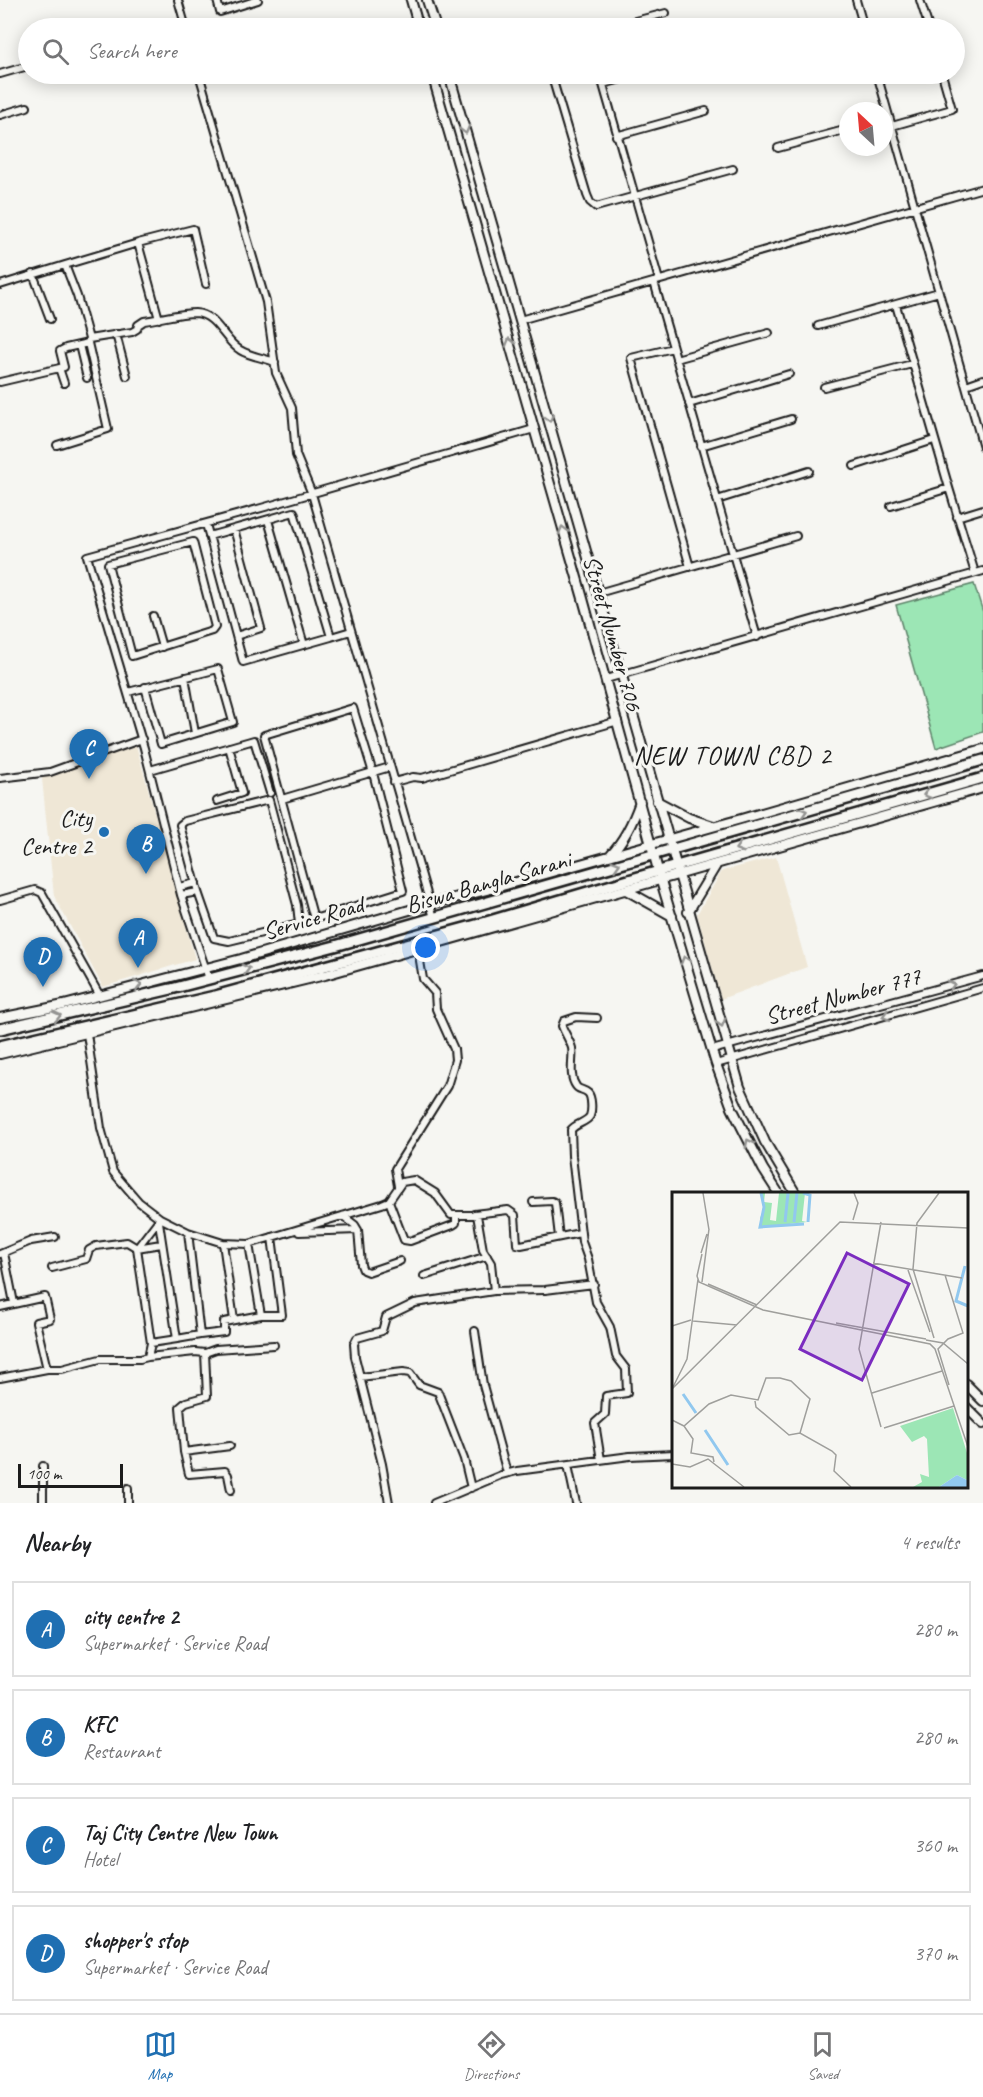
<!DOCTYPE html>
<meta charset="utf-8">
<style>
:root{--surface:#fff;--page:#f6f6f6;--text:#202124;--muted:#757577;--line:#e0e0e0;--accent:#1f6fb2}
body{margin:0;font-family:Caveat,sans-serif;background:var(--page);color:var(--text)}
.compass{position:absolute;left:839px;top:102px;width:54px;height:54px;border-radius:50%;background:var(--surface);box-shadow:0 3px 15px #0003;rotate:334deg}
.scale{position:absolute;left:18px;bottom:15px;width:105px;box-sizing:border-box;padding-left:6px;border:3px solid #1c1c1c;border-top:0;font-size:16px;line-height:21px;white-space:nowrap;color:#1c1c1c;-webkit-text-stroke:4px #f6f6f2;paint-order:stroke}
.you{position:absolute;left:426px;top:948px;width:21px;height:21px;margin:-15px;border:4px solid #fff;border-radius:50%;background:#1a73e8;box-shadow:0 0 0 9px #1a73e833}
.badge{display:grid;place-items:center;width:39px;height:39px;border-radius:50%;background:var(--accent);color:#fff;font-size:20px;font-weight:700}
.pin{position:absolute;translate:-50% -50px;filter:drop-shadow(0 2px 3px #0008)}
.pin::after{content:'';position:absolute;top:32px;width:21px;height:18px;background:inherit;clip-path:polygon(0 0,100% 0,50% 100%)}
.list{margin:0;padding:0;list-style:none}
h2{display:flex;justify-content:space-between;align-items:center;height:78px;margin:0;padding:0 24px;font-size:26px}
h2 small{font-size:20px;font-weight:400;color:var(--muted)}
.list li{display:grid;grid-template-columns:39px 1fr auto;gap:18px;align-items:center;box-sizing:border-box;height:96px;margin:0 12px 12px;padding:0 12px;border:2px solid var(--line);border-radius:0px}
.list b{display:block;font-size:22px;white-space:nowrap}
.list p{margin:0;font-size:20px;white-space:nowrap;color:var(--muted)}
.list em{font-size:20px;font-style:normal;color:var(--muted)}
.icon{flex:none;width:33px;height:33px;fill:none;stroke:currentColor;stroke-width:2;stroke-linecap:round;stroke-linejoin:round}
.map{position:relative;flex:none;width:983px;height:1503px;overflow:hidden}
.search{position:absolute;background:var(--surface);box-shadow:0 3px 15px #0003;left:18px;right:18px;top:18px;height:66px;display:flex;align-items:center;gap:15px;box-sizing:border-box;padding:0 21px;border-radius:33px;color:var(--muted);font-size:22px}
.sheet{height:510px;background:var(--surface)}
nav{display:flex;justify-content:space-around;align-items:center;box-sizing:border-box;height:84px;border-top:2px solid var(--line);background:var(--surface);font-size:16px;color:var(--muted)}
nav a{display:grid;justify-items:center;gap:3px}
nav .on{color:var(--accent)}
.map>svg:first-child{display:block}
.built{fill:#efe7d6}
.green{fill:#9ce6b5;stroke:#5c8168;stroke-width:1.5}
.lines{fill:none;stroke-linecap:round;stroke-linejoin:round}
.minor-casing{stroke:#1c1c1c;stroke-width:10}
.tertiary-casing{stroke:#1c1c1c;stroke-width:12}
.primary-casing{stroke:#1c1c1c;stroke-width:14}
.minor{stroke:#f6f6f2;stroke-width:6}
.tertiary{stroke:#f6f6f2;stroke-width:8}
.primary{stroke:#f6f6f2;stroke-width:9}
.oneway{stroke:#949492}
.poi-dot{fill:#1f6fb2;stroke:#f6f6f2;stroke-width:2}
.labels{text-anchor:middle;stroke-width:6;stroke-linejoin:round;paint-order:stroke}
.street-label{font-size:24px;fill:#1c1c1c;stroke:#f6f6f2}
.poi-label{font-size:24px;fill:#1c1c1c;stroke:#f6f6f2;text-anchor:end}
.neighbourhood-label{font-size:26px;letter-spacing:1.5px;fill:#1c1c1c;stroke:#f6f6f2}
.inset-river{fill:none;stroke:#91c8ef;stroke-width:3}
.inset-road{fill:none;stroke:#9f9f9c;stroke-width:1.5}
.view{fill:#7b2cbf;fill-opacity:0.15;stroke:#7b2cbf;stroke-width:3}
.inset-edge{fill:none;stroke:#1c1c1c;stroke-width:3}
</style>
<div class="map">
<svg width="983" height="1503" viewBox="0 0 983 1503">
<rect width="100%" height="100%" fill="#f6f6f2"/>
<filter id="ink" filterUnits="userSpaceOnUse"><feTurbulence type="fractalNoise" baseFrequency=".0167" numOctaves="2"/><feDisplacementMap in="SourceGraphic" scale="12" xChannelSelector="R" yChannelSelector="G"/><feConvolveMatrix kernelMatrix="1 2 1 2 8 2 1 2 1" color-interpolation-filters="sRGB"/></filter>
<g filter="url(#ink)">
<!-- built -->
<path class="built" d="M 136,745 L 195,959 L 103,987 L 54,896 L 41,769 Z
M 776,857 L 807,967 L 721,999 L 697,914 L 722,871 Z"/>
<!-- green -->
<path class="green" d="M 974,584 L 983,612 L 983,732 L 936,748 L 896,605 Z"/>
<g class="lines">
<defs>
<path id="minor" d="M 178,0 L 186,28
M 217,0 L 220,12 L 258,0
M 856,0 L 864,28
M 920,0 L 929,28
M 608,28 L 666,13
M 0,74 L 28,66
M 199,74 L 266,302 L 276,373 L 292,408 L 296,455 L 312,494 L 434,918
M 551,74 L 587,195 L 590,202 L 596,207 L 733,169
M 600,74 L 659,280
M 877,74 L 983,447
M 603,84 L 640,74
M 0,115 L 27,107
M 892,126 L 952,109 L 942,74
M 616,136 L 706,111
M 778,148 L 848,129
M 138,243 L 159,319
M 33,274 L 50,319
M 654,282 L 757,637
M 0,285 L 65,265
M 896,305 L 949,488 L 975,573
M 520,320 L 983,188
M 818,326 L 939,292
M 116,334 L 127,376
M 89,339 L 77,296 L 65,265 L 138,243 L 193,229 L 206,284
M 79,345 L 87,378
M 673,348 L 631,358 L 690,567
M 676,359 L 769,333
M 59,368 L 64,383
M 0,382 L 64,367 L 60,351 L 66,348 L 88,343 L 89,339 L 132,332 L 137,329 L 138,325 L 144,321 C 160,319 179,313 195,313 C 217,314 223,340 240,350 C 249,356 264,358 275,362
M 966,385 L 983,379
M 824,387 L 912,364
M 689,404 L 789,374
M 57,445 L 108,429 L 88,343
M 701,446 L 791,419
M 854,466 L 934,440
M 717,500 L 809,471
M 891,506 L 949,488
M 957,517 L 983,509
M 268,520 L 304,645
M 206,524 L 243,662 L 331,637 L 294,512 L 209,536
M 234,529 L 261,628 L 236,636
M 193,542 L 215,627 L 212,631 L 132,656 L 108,564 Z
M 598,593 L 796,536
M 153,616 L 162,647
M 331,637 L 351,631
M 185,677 L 195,733
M 606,679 L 983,571
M 128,692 L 218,669 L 233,722 L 161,744 L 145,687
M 353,708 L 373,773 L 403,891 L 314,919 L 264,735 Z
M 150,770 L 254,740 L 270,793
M 0,778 L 50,772 L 142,739
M 394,782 L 413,777 L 422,778 L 618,721
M 282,799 L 390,767
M 269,800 L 297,905 L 299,924 L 229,941 L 214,938 L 198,892 L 180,825 L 185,821 Z
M 217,801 L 242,793 L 229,747
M 179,887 L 196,883
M 181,895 L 198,892
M 0,900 L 35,890 L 42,893 L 100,996
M 209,979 L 181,895 L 144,748 L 87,556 L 265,507 L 534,429
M 597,1018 L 576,1017 L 564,1021 L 562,1026 C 565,1034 570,1041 572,1048 C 574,1058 568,1075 576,1086 C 578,1090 584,1089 588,1093 C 592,1097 592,1111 590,1116 C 586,1123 576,1123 571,1130 L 572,1156 L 582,1242 L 588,1259 L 596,1302 L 610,1327 L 616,1356 L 626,1369 L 627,1393 L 606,1396 L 605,1414 L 595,1423 L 601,1460
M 87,1034 L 101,1128 L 113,1172 L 139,1202 L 160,1218 L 188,1232 L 223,1243 L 249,1244 L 382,1204 L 389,1201 L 402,1182 L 414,1180 L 435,1193 L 451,1215 L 477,1215 L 483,1250 L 491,1263 L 494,1291
M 712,1050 L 983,976
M 716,1064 L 983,988
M 398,1186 L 395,1169 L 447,1086 L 455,1060 L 454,1049 L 436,1009 L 435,993 L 423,979 L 418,949
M 389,1201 L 404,1240 L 410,1241 L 453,1225 L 456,1223 L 456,1216
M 533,1202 L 552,1201 L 555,1203 L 559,1237
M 474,1214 L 508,1210 L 515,1215 L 517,1244 L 521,1245 L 580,1233
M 343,1216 L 355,1225 L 358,1230 L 361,1265 L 363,1270 L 368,1272 L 400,1261
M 159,1222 L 177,1339 L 151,1343 L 137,1248 L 160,1218
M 299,1232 L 358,1230
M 223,1243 L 234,1320
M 4,1253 L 14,1303
M 0,1254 L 31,1241 L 55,1237
M 52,1268 L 86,1259 L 89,1250 L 96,1246 L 127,1242 L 137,1248 L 161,1244
M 424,1276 L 487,1256
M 0,1307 L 45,1297 L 50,1319 L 36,1322 L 47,1369
M 261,1315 L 282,1315 L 272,1237
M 475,1331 L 483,1385 L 507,1473
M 200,1335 L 224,1332 L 224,1322 L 261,1315 L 249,1244
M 177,1339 L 200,1335 L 188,1232
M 205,1353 L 216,1349 L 274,1345
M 148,1357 L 195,1352 L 205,1353 L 207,1396 L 186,1402 L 180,1407 L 184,1452 L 189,1474 L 225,1471 L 228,1475 L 231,1490
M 360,1377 L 403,1372 L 410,1373 L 419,1385 L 438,1392 L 464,1459 L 471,1488
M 0,1378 L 47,1369 L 62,1369 L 100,1359 L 140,1359 L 148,1357 L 151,1343
M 184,1452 L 230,1446
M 568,1465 L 576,1503
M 43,1503 L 43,1466
M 128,1503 L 128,1488
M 389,1503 L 382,1464 L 355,1357 L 354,1344 L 357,1338 L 382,1331 L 386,1317 L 415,1303 L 494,1291 L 545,1290 L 594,1284
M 434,1503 L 501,1475 L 517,1471 L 630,1456 L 674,1454"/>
<path id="tertiary" d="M 411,0 L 419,28
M 427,0 L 436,28
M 432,74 L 582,595 L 661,881 L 716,1064 L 732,1108 L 763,1169 L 779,1194
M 449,74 L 740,1087 L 765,1142 L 796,1194
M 657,801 L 689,818 L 713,826
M 611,854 C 625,839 633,822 640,802
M 626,890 L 672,916
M 688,912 L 717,864
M 0,1018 L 64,1005 L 241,959 L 430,904 L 502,886 L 741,819 L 983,749
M 0,1054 L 325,975 L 983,788
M 966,1384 L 983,1401
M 966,1407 L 983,1424"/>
<path id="primary" d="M 0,1029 L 171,989 L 335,946 L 983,760
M 0,1046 L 215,996 L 476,925 L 659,871 L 983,778"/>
</defs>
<!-- minor casing -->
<use href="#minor" class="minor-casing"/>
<!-- tertiary casing -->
<use href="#tertiary" class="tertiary-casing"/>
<!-- primary casing -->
<use href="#primary" class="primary-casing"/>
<!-- minor -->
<use href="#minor" class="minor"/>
<!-- tertiary -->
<use href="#tertiary" class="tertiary"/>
<!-- primary -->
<use href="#primary" class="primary"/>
</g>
<!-- one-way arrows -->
<defs><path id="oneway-chevron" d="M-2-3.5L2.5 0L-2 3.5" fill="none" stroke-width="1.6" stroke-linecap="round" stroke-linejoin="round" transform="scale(1.5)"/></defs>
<g class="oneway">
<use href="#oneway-chevron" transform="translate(465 130) rotate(74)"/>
<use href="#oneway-chevron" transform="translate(510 342) rotate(-106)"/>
<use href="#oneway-chevron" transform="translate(549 418) rotate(74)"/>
<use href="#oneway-chevron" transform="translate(563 530) rotate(-106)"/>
<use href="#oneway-chevron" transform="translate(927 794) rotate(164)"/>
<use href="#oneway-chevron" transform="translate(803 812) rotate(-16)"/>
<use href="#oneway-chevron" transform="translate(739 848) rotate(164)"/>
<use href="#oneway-chevron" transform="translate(616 865) rotate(-16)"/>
<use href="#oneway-chevron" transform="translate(685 960) rotate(-107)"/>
<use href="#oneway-chevron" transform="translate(246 969) rotate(-15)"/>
<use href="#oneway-chevron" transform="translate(138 985) rotate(-14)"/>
<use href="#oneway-chevron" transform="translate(951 985) rotate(-15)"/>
<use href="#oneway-chevron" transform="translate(57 1016) rotate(-13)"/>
<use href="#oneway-chevron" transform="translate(886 1016) rotate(164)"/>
<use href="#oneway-chevron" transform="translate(721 1023) rotate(74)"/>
<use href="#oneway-chevron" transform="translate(749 1143) rotate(-117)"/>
</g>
</g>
<!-- markers -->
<circle class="poi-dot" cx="104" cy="832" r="6"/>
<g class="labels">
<!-- street labels -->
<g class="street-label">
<text transform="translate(613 633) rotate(74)" y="8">Street Number 706</text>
<text transform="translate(488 882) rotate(-16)" y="8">Biswa Bangla Sarani</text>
<text transform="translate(313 918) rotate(-16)" y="8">Service Road</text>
<text transform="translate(843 996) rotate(-15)" y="8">Street Number 777</text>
</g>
<!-- poi labels -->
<g class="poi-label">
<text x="92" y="826">City<tspan x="92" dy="28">Centre 2</tspan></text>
</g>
<!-- neighbourhood labels -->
<g class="neighbourhood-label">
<text x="733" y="764">NEW TOWN CBD 2</text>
</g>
</g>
<!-- overview -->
<g transform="translate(672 1192)">
<rect width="296" height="296" fill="#f6f6f2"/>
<path d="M 89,1 L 93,1 L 92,10 L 100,11 L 98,28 L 104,29 L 107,1 L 133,1 L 130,29 L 135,30 L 89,35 L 88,26 L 93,14 ZM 281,216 L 295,261 L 295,288 L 285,283 L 267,295 L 241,295 L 250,290 L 248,282 L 257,285 L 255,247 L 252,244 L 240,250 L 228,234 Z" fill="#9ce6b5"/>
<path d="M 285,283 L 295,288 L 295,295 L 267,295 Z" fill="#91c8ef"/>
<path class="inset-river" d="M 89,1 L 92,15 L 88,35 L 132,32M 131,1 L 138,3 L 136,30M 113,30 L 116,1M 122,30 L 125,1M 293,74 L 284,109 L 296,114M 11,202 L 24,221M 33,238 L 56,273"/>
<path class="inset-road" d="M 31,1 L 37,38M 181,28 L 186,11 L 182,1M 209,30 L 187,157 L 209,235M 29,61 L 35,42M 30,62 L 25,84 L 27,90 L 91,118 L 258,152 L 263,157 L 296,255M 201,71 L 290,86M 236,78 L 258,140M 273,83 L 291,141 L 276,147 L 266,157 L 277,193M 30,90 L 37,37M 36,92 L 85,113M 21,129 L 65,133M 164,131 L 254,147M 0,134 L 19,128M 262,146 L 241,77 L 245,31 L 267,1M 254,148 L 271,151 L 296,172M 1,195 L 15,167 L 26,87M 0,197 L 168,30 L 296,36M 200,201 L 270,179M 83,209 L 84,215 L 117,243 L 128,241 L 160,259 L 164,263 L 162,279 L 179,295M 0,228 L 12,234 L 37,212 L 59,203 L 86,208 L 94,186 L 108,186 L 119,189 L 138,207 L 128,241M 12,234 L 21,247 L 19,261 L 41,265 L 42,270M 212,236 L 282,214M 0,272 L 18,275 L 36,267 L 72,295"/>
<path class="view" d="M 175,61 L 237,92 L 190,188 L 128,157 Z"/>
<rect width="296" height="296" class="inset-edge"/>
</g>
</svg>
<svg class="compass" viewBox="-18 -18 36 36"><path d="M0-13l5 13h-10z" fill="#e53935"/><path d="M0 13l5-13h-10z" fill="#757577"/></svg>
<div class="scale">100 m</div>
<div class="you"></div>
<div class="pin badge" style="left:138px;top:968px">A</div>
<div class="pin badge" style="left:146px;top:874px">B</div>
<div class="pin badge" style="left:89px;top:779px">C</div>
<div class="pin badge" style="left:43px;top:987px">D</div>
<div class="search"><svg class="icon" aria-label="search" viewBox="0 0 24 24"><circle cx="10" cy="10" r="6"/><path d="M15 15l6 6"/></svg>Search here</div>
</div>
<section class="sheet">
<h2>Nearby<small>4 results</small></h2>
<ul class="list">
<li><span class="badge">A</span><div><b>city centre 2</b><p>Supermarket · Service Road</p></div><em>280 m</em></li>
<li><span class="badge">B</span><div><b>KFC</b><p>Restaurant</p></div><em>280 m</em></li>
<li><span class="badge">C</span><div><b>Taj City Centre New Town</b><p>Hotel</p></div><em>360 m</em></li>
<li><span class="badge">D</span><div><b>shopper's stop</b><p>Supermarket · Service Road</p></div><em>370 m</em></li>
</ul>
</section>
<nav>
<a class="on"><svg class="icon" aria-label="map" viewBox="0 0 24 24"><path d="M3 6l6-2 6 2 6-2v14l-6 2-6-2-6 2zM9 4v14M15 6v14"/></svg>Map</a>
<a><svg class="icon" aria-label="directions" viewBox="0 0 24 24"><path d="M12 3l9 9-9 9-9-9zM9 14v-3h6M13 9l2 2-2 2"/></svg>Directions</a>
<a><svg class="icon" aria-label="saved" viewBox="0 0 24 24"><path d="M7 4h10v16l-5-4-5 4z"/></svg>Saved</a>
</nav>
